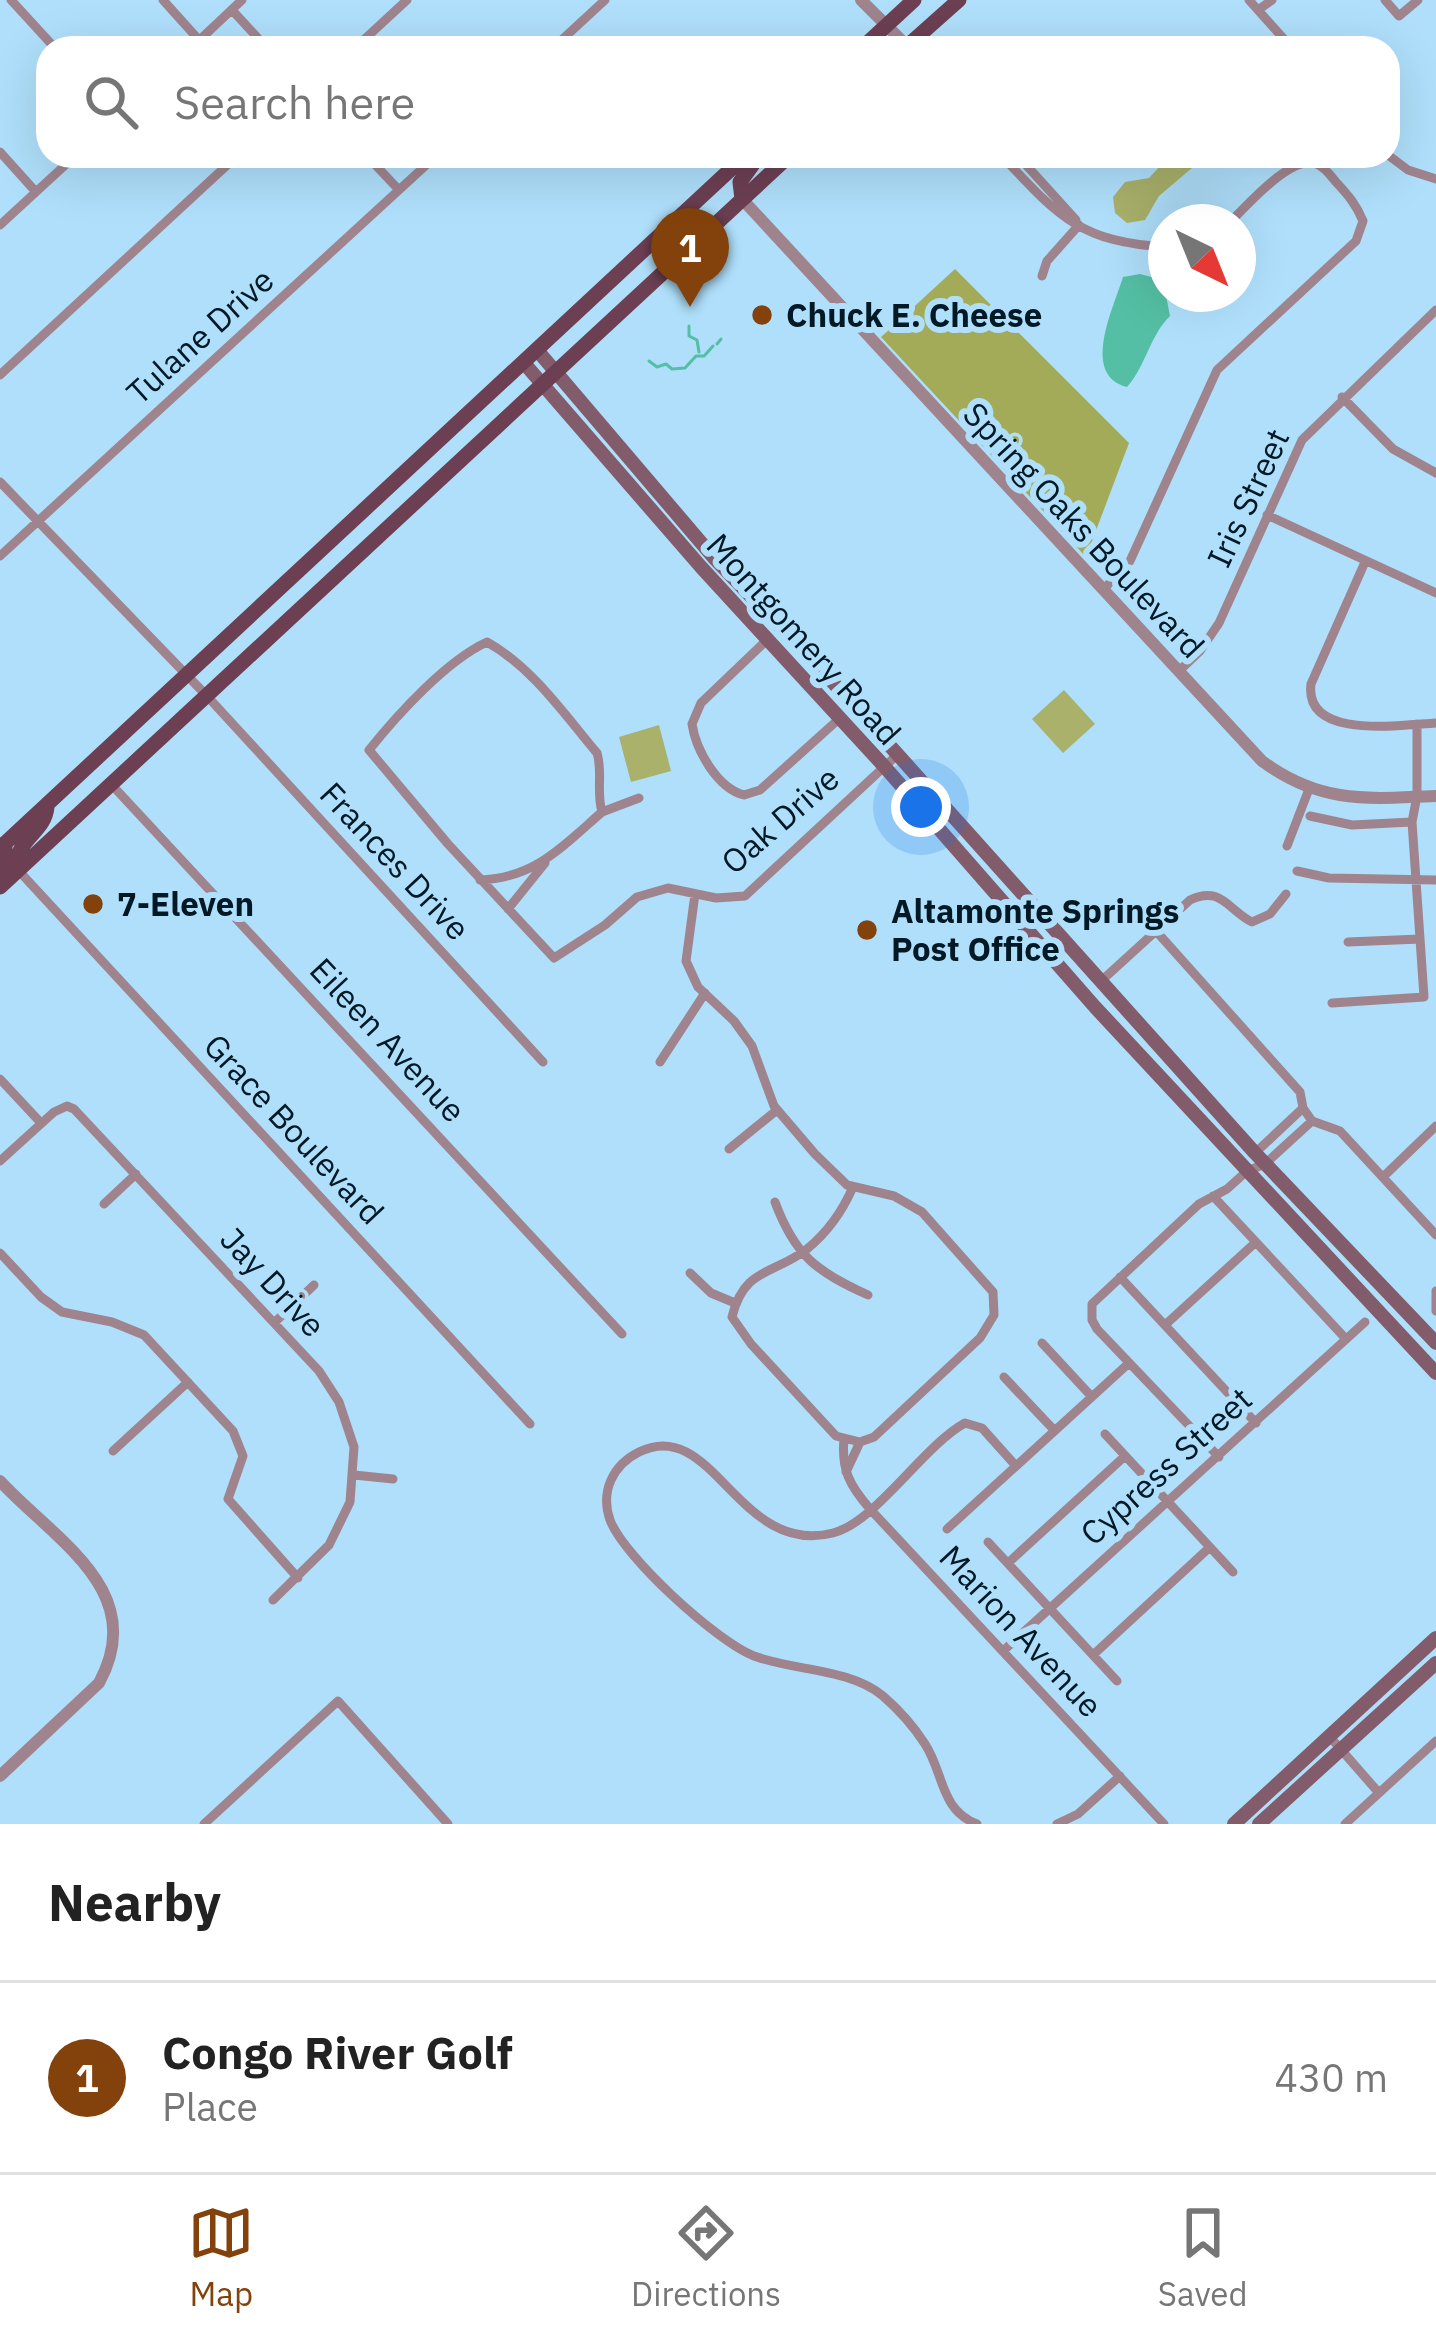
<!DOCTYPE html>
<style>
:root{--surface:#fff;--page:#f6f6f6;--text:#222;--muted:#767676;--line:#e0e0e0;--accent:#83420b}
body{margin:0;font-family:"IBM Plex Sans",sans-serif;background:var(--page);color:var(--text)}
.compass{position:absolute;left:1148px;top:204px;width:108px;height:108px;border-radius:50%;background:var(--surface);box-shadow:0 12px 48px #0002;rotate:137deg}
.you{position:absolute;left:921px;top:807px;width:42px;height:42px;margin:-30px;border:9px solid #fff;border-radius:50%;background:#1a73e8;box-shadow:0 0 0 18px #1a73e833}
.badge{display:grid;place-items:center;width:78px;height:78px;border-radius:50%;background:var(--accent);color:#fff;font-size:39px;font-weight:700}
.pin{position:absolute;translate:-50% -99px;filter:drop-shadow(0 3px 6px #0008)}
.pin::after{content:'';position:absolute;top:63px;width:42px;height:36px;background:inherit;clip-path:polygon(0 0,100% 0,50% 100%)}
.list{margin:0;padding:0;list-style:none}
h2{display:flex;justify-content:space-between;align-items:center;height:156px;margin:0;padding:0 48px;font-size:51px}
h2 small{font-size:39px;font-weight:400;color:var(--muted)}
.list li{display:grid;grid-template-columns:78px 1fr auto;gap:36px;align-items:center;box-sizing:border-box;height:192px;padding:0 48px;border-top:3px solid var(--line)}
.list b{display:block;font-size:45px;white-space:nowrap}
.list p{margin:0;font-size:39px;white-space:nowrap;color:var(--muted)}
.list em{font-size:39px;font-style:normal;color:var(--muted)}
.icon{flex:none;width:66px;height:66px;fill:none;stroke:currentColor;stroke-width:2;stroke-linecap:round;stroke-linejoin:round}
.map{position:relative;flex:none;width:1436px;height:1824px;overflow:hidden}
.search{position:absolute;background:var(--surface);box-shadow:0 12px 48px #0002;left:36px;right:36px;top:36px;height:132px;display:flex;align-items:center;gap:30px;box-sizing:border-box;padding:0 42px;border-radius:36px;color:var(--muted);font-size:45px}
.sheet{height:348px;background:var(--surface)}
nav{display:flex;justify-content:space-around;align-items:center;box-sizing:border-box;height:168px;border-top:3px solid var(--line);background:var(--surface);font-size:33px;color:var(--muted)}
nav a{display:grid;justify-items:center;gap:6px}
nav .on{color:var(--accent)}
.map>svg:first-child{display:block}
.green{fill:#a9b16b}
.forest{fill:#a3ab59}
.water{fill:#54bfa4}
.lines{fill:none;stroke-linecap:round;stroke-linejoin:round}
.stream{stroke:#54bfa4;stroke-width:3}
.minor{stroke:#9f848e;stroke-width:9}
.tertiary{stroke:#9f848e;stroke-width:12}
.secondary{stroke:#825c6a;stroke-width:14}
.primary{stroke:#6c3f52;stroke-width:15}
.poi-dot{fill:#83420b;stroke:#afdffb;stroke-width:4.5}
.labels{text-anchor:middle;stroke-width:12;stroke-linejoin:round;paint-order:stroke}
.poi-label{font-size:33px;font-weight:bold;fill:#011825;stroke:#afdffb;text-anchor:start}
.street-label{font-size:33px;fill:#011825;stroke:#afdffb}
</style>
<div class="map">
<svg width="1436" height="1824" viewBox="0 0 1436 1824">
<rect width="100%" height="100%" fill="#afdffb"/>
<!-- green -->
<path class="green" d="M 1161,156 L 1206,156 L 1159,196 L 1145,220 L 1127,223 L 1115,213 L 1113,197 L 1125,182 L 1149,178 L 1162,164 Z
M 1064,690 L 1095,724 L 1063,753 L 1032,719 Z
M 659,725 L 671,771 L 631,782 L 619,737 Z"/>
<!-- forest -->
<path class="forest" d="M 955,269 L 1129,443 L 1086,557 L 881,337 Z"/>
<!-- water -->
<path class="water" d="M 1140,274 L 1163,280 L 1170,316 C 1150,335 1146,366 1127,387 C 1080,375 1114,307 1123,277 Z"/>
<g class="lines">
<!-- stream -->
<path class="stream" d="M 689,326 L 689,336 L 697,340 L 699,352
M 717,344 L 721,339
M 705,355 L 713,346
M 649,361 L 657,367 L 666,364 L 672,369 L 685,368 L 696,356 L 704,356"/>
<!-- minor -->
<path class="minor" d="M 11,0 L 55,48
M 163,0 L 199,40
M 1249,0 L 1292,48
M 1385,0 L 1399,16 L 1418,0
M 232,10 L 267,48
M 1258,10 L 1272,0
M 191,48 L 242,0
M 355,48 L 407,0
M 553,48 L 605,0
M 0,152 L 36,192
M 1388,155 L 1408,170 L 1436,179
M 367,156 L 399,190
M 1002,156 C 1058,216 1080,242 1166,247
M 1018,156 L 1076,220
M 0,225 L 75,156
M 1042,276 L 1047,261 L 1079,225
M 0,375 L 237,156
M 1342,397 L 1393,449 L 1436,473
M 0,482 L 207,696 L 543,1062
M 1267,515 L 1436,593
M 0,556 L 436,156
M 1365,562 L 1311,684 C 1304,740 1400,725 1436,723
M 1103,590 L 1130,561 L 1217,370 L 1356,241 L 1363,221 C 1356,204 1348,195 1336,182 C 1330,175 1324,166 1314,163 C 1289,157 1248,205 1230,222
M 769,638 L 701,703 L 692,724 C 696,750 717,788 744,795 L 760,790 L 840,718
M 1178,672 L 1200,651 L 1219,623 L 1302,440 L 1436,310
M 111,784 L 622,1334
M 602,812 L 639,798
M 1310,816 L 1352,825 L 1412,822
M 1287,846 L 1309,789
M 18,870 L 530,1424
M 1297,871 L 1329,878 L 1436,880
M 480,880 C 535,878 563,846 602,812 C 596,792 603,772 597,753 C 564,714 532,667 487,642 C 446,661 398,714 369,750 L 448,844 L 554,958 L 605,925 L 637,897 L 668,888 L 716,898 L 745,896 L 897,755
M 695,894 L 686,961 L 698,987 L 734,1021 L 752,1046 L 774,1106 L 815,1154 L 847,1185 L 894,1196 L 922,1212 L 993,1292 L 994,1315 L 980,1338 L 874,1437 L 860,1442 L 836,1436 L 751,1344 L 732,1317 C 744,1267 774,1275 807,1249 C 828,1232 842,1212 853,1187
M 508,909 L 545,863
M 1156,931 L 1300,1092 L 1303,1108 L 1312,1121 L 1340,1131 L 1436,1235
M 1348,942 L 1420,939
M 1100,982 L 1190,900 C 1221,885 1228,910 1252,922 L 1270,914 L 1286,894
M 1332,1003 L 1424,997 L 1412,822 L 1417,796 L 1417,724
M 660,1062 L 705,993
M 0,1079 L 41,1123
M 729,1149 L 777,1110
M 1254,1154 L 1303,1108
M 0,1161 L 54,1112 L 67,1106 L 74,1109 L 319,1371 L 339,1402 L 354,1447 L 350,1502 L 329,1545 L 273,1600
M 1383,1177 L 1436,1126
M 1213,1196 L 1346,1339
M 775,1202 C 795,1256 817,1272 868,1295
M 104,1204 L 136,1174
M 0,1253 L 41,1297 L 62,1312 L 112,1322 L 144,1335 L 233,1431 L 243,1456 L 228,1499 L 298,1578
M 690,1273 L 711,1293 L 735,1303
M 1120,1277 L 1256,1423
M 1436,1291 L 1436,1311
M 274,1323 L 314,1285
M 1165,1325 L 1256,1242
M 1042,1343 L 1092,1397
M 1004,1377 L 1054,1430
M 1105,1434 L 1233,1572
M 844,1439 C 841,1470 850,1486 870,1509 L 1164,1824
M 113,1451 L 188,1382
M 1219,1457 L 1097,1329 L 1092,1320 L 1092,1304 L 1199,1204 L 1227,1189 L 1247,1171 L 1265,1164 L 1312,1121
M 846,1472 L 860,1442
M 354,1475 L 393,1479
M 947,1529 L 1129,1363
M 988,1542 L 1117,1681
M 1008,1563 L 1125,1456
M 1003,1651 L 1365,1322
M 1093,1655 L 1210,1547
M 1330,1737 L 1379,1793
M 204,1824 L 338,1701 L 448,1824
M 977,1824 C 940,1810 944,1773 925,1744 C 914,1727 898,1709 883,1696 C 849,1668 794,1671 754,1656 C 716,1641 624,1557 610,1520 C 600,1491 613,1465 639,1452 C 713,1415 738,1557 833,1533 C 876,1522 923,1446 965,1423 L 982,1428 L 1016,1466
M 1057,1824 L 1078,1814 L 1120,1776
M 1345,1824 L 1436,1741"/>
<!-- tertiary -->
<path class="tertiary" d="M 861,0 L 907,46
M 742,199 L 1262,761 C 1320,804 1367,799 1436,796
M 0,1481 C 56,1541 149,1591 99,1683 L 0,1776"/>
<!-- secondary -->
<path class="secondary" d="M 537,350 L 715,559 L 821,669 L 1255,1153 L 1436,1343
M 524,363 L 701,567 L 883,765 L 1095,1007 L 1436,1373
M 1234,1824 L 1436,1638
M 1259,1824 L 1436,1663"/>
<!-- primary -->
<path class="primary" d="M 862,48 L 914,0
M 905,48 L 959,0
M 742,199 L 740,182 L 759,156
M 0,848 L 745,156
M 18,870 C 12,840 45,834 47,807
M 0,872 L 5,862 L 5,843
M 0,887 L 789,156"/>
</g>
<!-- markers -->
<g class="poi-dot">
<circle cx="762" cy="315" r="12"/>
<circle cx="93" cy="904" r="12"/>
<circle cx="867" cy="930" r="12"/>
</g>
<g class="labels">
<!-- poi labels -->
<g class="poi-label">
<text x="786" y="327">Chuck E. Cheese</text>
<text x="117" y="916">7-Eleven</text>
<text x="891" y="923">Altamonte Springs<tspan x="891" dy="38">Post Office</tspan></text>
</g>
<!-- street labels -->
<g class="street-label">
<text transform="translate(200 336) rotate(-42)" y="12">Tulane Drive</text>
<text transform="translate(1248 498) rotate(-65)" y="12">Iris Street</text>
<text transform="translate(1084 530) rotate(47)" y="12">Spring Oaks Boulevard</text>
<text transform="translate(804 639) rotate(48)" y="12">Montgomery Road</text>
<text transform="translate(780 820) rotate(-41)" y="12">Oak Drive</text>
<text transform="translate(395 861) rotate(47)" y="12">Frances Drive</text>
<text transform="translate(388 1040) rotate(47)" y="12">Eileen Avenue</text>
<text transform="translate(294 1129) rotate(47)" y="12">Grace Boulevard</text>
<text transform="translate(273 1282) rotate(47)" y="12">Jay Drive</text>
<text transform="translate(1166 1466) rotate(-42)" y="12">Cypress Street</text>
<text transform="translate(1021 1631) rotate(47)" y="12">Marion Avenue</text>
</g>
</g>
</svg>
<svg class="compass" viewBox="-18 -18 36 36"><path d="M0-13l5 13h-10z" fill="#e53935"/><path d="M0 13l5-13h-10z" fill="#767676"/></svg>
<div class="you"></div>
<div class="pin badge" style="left:690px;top:307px">1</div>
<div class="search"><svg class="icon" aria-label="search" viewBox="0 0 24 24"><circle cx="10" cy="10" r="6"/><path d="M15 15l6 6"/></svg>Search here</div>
</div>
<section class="sheet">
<h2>Nearby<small></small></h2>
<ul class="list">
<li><span class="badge">1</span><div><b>Congo River Golf</b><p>Place</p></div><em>430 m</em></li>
</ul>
</section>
<nav>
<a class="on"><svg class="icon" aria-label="map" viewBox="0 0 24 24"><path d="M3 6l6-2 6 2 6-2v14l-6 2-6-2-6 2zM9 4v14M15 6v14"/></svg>Map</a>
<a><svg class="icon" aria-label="directions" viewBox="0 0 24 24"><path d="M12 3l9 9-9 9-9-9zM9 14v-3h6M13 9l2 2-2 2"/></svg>Directions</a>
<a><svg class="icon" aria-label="saved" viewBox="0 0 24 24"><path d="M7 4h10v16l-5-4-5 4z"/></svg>Saved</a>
</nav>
